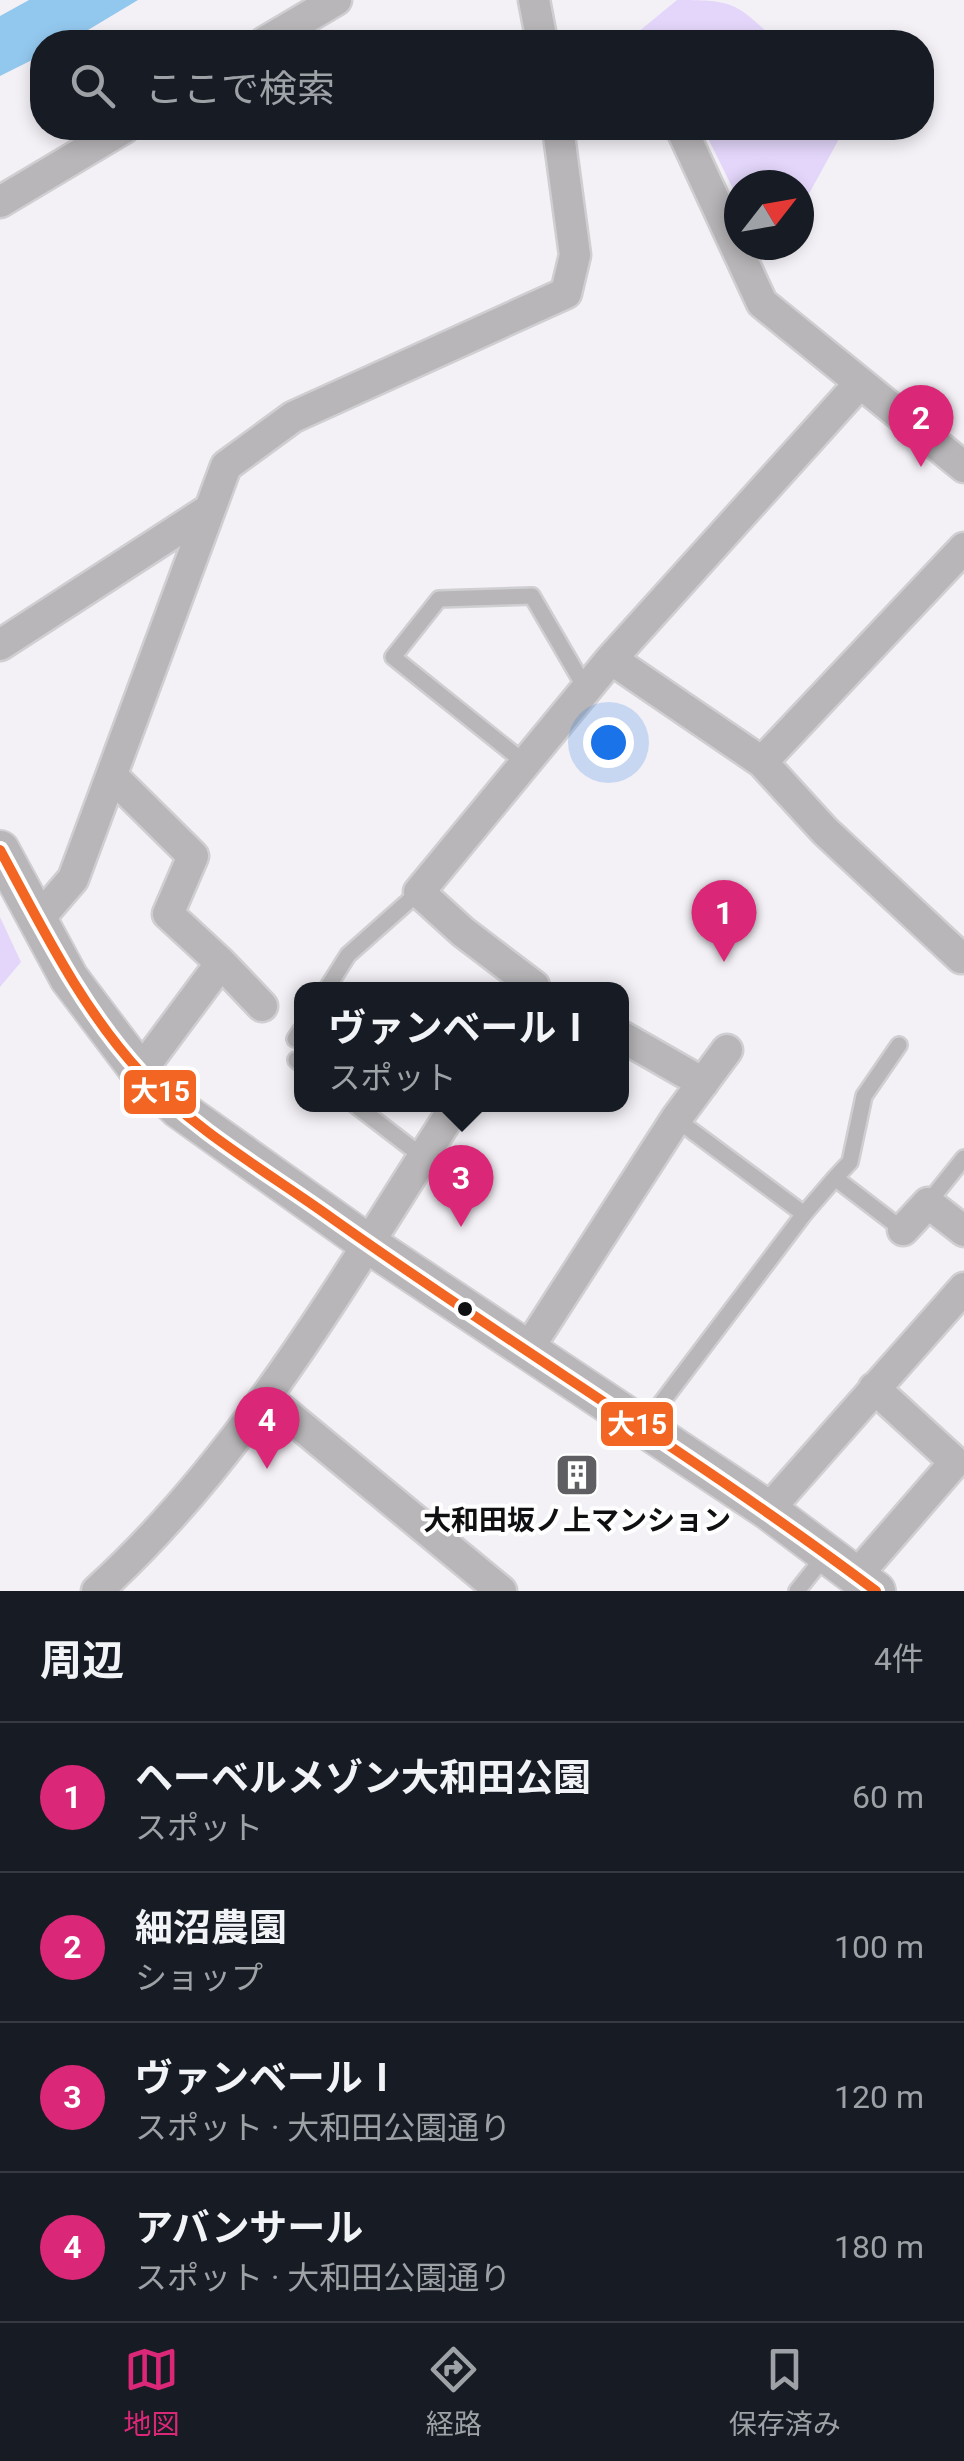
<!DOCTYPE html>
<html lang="ja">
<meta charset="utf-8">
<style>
:root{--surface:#171b24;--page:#242831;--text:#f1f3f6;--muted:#9ea1a6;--line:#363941;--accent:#db2777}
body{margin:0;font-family:Roboto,"Noto Sans JP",sans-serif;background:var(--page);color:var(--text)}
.compass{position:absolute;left:724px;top:170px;width:90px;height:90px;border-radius:50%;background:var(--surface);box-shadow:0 5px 15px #0003;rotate:59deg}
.you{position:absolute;left:608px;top:742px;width:35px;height:35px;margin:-25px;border:8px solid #fff;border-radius:50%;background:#1a73e8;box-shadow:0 0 0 15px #1a73e833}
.badge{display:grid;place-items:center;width:65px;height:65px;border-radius:50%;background:var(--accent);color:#fff;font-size:32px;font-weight:700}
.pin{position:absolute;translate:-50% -82px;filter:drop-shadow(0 2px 5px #0008)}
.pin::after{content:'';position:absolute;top:52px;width:35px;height:30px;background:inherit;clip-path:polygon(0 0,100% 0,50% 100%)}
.popup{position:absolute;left:294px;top:982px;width:335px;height:130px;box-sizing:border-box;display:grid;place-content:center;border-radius:20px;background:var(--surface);filter:drop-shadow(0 2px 8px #0005);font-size:32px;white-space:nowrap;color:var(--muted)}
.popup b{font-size:38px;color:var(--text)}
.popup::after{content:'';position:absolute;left:50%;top:100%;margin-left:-20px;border:20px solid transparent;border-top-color:var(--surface)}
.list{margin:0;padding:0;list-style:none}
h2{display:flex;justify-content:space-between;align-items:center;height:130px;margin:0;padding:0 40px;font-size:42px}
h2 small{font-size:32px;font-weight:400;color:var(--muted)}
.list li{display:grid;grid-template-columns:65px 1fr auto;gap:30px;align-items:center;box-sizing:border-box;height:150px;padding:0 40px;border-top:2px solid var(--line)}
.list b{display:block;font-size:38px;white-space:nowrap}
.list p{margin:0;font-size:32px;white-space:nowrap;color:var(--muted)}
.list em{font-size:32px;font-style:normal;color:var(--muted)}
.icon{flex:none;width:55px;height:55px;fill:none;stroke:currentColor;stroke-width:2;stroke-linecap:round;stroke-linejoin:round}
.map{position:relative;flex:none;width:964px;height:1591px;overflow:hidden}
.search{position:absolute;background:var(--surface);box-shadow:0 5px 15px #0003;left:30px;right:30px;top:30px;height:110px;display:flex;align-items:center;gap:25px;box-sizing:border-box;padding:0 35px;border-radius:40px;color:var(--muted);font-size:38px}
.sheet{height:730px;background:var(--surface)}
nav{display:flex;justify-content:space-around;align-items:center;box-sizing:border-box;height:140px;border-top:2px solid var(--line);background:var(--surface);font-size:28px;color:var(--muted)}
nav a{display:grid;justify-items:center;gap:5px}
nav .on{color:var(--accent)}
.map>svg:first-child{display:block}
.green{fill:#e3d6fa}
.water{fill:#93c8ee}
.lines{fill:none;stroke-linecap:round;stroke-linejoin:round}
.service-casing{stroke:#cfced1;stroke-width:20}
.minor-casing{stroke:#cfced1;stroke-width:35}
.tertiary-casing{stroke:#cfced1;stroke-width:42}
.service{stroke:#b8b6b8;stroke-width:15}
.minor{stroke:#b8b6b8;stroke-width:30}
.tertiary{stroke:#b8b6b8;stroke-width:38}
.bus-1-casing{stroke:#fff;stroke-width:18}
.bus-1{stroke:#f26522;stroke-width:10}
.bus-dot{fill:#100f12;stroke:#fff;stroke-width:4}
.labels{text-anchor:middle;stroke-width:8;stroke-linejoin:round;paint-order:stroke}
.poi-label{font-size:28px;font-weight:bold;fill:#100f12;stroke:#fff}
.line-badge{stroke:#fff;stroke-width:4}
.badge-label{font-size:28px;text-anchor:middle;font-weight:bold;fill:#fff}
</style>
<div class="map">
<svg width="964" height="1591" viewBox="0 0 964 1591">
<rect width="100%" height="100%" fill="#f3f1f6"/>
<!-- green -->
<path class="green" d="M 677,0 C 736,0 735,3 778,42 L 626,42 Z
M 703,128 L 845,128 L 799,212 L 799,185 L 739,185 L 739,201 Z
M 0,917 L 21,962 L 0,987 Z"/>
<!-- water -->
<path class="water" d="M 29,0 L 138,0 L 68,42 L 42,42 L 42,55 L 0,76 L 0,16 Z"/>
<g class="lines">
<defs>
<path id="service" d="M 525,763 L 393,657 L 439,599 L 532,596 L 586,689
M 326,990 L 348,955 L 419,892
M 295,1039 L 301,1030
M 296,1060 L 301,1064
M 354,1104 L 423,1157
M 835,1178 L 850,1162 L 864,1096 L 899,1045
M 928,1203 L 964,1158
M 804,1214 L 835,1178 L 903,1230
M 644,1426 L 804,1214 L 676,1119
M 797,1591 L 825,1556"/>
<path id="minor" d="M 534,0 L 542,42
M 265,42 L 336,0
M 681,128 L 762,303 L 964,467
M 0,202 L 124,128
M 0,645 L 210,509
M 611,659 L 762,762 L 825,831 L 961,958 L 964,955
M 762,762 L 964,548
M 113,777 L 193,856 L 168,914 L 221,963 L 140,1072
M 36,922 L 73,879 L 226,466 L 293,417 L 566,293 L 575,255 L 558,128
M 221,963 L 262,1006
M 532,990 L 534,986 L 463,932 L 419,892 L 611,659 L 860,383
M 621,1036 L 703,1083
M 903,1230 L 928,1203 L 964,1231
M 528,1349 L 676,1119 L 727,1050
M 266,1397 L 501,1591
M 768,1510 L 964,1288
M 857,1575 L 955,1462 L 874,1388
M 97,1591 C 246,1456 348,1272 457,1104"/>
<path id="tertiary" d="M 0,850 L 69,978 L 140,1072 L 179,1109 L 367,1243 L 768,1510 L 876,1591"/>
</defs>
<!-- service casing -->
<use href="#service" class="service-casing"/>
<!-- minor casing -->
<use href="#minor" class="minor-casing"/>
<!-- tertiary casing -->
<use href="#tertiary" class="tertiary-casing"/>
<!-- service -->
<use href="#service" class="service"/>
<!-- minor -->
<use href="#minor" class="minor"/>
<!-- tertiary -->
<use href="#tertiary" class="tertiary"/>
<defs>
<path id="bus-1" d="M 0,850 C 42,927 81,1008 141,1073 C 195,1131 269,1173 333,1219 C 512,1346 700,1459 876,1591"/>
</defs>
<!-- bus-1 casing -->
<use href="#bus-1" class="bus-1-casing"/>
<!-- bus-1 -->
<use href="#bus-1" class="bus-1"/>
</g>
<!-- icons -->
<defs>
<symbol id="building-square" viewBox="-11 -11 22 22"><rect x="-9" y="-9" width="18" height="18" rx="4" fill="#5f5e62" stroke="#fff"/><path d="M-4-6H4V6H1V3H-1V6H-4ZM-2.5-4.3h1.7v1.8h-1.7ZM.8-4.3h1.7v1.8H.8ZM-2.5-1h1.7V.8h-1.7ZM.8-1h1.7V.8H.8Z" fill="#fff"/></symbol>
</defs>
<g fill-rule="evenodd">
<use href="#building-square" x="552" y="1450" width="50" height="50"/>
</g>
<!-- markers -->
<circle class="bus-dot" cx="465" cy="1309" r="9"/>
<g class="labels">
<!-- poi labels -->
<g class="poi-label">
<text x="577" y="1530">大和田坂ノ上マンション</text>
</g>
</g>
<g class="line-badge">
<rect x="122" y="1068" width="76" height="48" rx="10" fill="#f26522"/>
<rect x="599" y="1400" width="76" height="48" rx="10" fill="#f26522"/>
</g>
<g class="badge-label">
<text x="160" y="1101">大15</text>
<text x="637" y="1434">大15</text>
</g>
</svg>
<svg class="compass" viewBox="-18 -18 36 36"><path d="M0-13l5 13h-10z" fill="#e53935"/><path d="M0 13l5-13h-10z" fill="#9ea1a6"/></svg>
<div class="you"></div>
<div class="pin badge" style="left:724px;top:962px">1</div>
<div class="pin badge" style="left:921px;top:467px">2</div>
<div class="pin badge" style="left:461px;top:1227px">3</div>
<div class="popup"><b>ヴァンベールⅠ</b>スポット</div>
<div class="pin badge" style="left:267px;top:1469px">4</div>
<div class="search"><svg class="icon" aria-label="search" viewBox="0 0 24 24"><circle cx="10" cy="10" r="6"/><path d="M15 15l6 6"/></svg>ここで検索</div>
</div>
<section class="sheet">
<h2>周辺<small>4件</small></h2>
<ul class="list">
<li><span class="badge">1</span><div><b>ヘーベルメゾン大和田公園</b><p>スポット</p></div><em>60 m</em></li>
<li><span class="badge">2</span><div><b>細沼農園</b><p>ショップ</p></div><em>100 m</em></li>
<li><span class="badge">3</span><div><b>ヴァンベールⅠ</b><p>スポット · 大和田公園通り</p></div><em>120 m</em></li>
<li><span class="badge">4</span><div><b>アバンサール</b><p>スポット · 大和田公園通り</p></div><em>180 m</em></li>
</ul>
</section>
<nav>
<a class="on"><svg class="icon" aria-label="map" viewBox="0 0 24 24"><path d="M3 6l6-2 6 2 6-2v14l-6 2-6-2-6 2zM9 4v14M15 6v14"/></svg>地図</a>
<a><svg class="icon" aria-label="directions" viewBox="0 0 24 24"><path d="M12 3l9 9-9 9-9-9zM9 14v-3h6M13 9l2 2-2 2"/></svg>経路</a>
<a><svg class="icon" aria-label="saved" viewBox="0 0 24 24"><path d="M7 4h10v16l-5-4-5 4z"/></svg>保存済み</a>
</nav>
